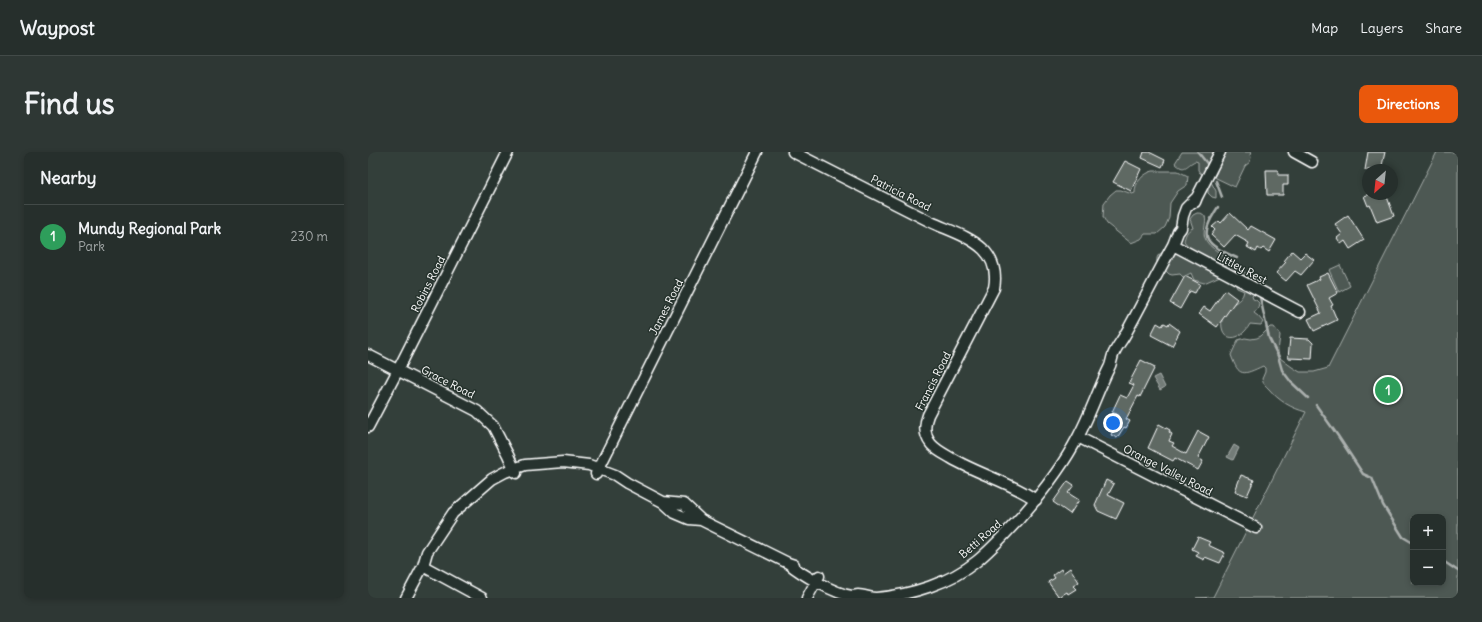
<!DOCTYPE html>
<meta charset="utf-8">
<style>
:root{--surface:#262f2c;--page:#2e3734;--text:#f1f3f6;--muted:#a4a9a9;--line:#424a48;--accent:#ea580c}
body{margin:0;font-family:Delius,sans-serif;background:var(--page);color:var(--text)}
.controls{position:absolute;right:12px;bottom:12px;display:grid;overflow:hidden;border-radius:8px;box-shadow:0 2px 6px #0003}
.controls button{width:36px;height:36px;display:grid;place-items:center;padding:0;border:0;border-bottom:1px solid var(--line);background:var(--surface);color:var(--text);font:20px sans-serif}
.compass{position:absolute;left:994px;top:12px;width:36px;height:36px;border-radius:50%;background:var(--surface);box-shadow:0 2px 6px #0003;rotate:207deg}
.you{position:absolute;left:745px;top:271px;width:14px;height:14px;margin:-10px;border:3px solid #fff;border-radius:50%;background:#1a73e8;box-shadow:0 0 0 6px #1a73e833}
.badge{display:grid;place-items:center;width:26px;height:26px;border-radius:50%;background:var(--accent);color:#fff;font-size:13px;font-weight:700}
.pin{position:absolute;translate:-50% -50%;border:2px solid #fff;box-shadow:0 1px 4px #0006}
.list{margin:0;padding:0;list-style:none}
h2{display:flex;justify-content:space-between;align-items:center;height:52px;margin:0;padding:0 16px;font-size:17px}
h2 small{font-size:13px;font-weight:400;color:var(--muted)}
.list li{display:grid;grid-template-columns:26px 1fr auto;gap:12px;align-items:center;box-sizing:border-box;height:64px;padding:0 16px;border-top:1px solid var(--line)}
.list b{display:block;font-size:15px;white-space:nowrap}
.list p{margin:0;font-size:13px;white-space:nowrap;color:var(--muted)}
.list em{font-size:13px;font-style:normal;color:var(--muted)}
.map{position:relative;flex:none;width:1090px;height:446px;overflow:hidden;border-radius:8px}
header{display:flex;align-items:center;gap:24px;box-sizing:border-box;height:56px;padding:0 20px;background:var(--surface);border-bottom:1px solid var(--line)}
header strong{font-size:19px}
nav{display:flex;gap:22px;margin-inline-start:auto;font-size:14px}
.intro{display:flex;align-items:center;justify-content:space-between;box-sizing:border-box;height:96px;padding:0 24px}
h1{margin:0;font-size:28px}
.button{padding:10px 18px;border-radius:8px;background:var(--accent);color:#fff;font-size:14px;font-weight:700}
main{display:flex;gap:24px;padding:0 24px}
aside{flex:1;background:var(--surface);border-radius:8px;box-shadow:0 2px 6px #0003}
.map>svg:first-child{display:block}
.green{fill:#4d5853;stroke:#a6aca9;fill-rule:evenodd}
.water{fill:#737b78;stroke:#abb0ae}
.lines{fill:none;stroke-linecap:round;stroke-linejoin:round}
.stream{stroke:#abb0ae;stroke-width:2.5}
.building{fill:#5f6964;stroke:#fff}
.minor-casing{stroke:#fff;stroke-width:13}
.minor{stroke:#26332d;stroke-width:10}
.labels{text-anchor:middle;stroke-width:3;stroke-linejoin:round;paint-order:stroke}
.street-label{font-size:11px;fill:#fff;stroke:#26332d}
</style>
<header>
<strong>Waypost</strong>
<nav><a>Map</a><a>Layers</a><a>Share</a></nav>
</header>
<div class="intro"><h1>Find us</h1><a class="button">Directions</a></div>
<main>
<aside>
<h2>Nearby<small></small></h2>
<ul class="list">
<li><span class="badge" style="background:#2e9e5b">1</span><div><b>Mundy Regional Park</b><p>Park</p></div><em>230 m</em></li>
</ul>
</aside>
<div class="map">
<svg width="1090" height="446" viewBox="0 0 1090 446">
<rect width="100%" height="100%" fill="#333f3a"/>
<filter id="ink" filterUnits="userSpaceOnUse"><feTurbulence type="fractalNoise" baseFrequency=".025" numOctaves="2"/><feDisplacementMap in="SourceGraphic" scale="8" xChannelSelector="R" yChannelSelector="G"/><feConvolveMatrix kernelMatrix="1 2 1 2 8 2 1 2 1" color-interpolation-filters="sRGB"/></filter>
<g filter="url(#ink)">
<!-- green -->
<path class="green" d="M 814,0 L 845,0 L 845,5 L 837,23 L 832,21 L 830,18 L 830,10 L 827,9 C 818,13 817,21 807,11 Z
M 854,0 L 883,0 L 882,3 L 883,5 L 882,10 L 877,14 L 867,35 L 846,25 L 849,20 L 847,17 Z
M 1069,0 L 1090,0 L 1090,446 L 828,446 L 845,445 L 938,260 C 923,256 911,249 901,237 C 898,234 895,232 894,227 L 897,220 L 897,216 L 895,214 C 875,223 871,226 863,203 L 870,188 L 877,186 L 883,187 L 889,186 L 893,184 L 902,175 L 906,175 L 912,183 L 910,200 L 912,206 L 924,215 L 932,220 L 946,220 L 960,216 ZM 1045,365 L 1075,365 L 1075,431 L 1045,431 Z
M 785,19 L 810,19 L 820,24 L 819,33 L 810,39 L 802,51 L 801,66 L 797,75 L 789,82 L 777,82 L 773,87 L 763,91 L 739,72 L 735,65 L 736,51 L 742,43 L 748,38 L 753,38 L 764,42 L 767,41 C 766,31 776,21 785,19 Z
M 843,30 L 848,39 L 848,46 L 844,45 L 840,41 L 840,34 Z
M 829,61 C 845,61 833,76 837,86 C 841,98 857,100 860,112 L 856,114 L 853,113 L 823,98 L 816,89 C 817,84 819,78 825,76 L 822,67 L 825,63 Z
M 799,99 L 807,102 L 810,101 L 852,121 L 852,124 L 836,131 L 826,128 L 823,121 L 815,125 L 812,122 L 804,123 L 801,122 L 789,110 C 788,103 792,101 799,99 Z
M 972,113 L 982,134 L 971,140 L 961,118 Z
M 870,118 L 875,119 L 887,129 L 888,140 L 884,144 L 885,147 L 888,148 L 891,151 L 890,156 L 886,161 L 890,164 L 895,170 L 893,173 L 882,172 C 870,194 848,188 855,163 C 859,151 874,152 876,139 L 869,136 L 865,127 L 866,122 Z"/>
<!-- water -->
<path class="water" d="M 791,223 L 797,235 L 792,238 L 785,226 Z
M 866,293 L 871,296 L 865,308 L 859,305 Z"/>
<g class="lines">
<!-- stream -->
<path class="stream" d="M 830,0 L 841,14
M 848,29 L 854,45
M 850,55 C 829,87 838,92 869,106
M 892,145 L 901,186 L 910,204 L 914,218 L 923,230 L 940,246
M 948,253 L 970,284 L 995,322 L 1004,326 L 1015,353 L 1035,385 L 1045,391
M 1075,409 L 1090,419"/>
</g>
<!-- building -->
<path class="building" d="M 776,0 L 781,0 L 797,8 L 794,15 L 774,6 Z
M 1000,0 L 1017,0 L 1013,18 L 997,18 Z
M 757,9 L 773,17 L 763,39 L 745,30 Z
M 898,18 L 910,18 L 910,23 L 920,23 L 920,33 L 915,33 L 915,43 L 899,43 Z
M 1003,42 L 1018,42 L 1026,64 L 1009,70 L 1002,53 L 1000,54 L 996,44 Z
M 862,61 L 880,78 L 883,74 L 908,88 L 901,100 L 895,96 L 893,98 L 890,96 L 888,100 L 879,95 L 881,91 L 867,83 L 856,95 L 843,83 L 847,78 L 844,75 L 851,69 L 853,71 Z
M 980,63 L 996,88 L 982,97 L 977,89 L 973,92 L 969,86 L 974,82 L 967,72 Z
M 924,99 L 932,106 L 937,101 L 946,108 L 933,123 L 927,119 L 918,129 L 908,121 L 918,110 L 916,109 Z
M 960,121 L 970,141 L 961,146 L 965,153 L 963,154 L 969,168 L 946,179 L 940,167 L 953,161 L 939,133 L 952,127 L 951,125 Z
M 817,124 L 832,132 L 827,141 L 822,139 L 812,157 L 802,151 Z
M 857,138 L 869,147 L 849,175 L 831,162 L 836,155 L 842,159 Z
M 789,171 L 794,174 L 796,171 L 800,173 L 801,171 L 812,179 L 804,194 L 783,183 Z
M 922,186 L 941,187 L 945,191 L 944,207 L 920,206 Z
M 773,208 L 787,215 L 772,245 L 770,244 L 758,267 L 762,269 L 758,276 L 756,275 L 749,286 L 743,283 L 745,278 L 744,277 L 751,263 L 744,260 L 752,243 L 759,246 L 766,233 L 761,231 Z
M 791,272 L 802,278 L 801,280 L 804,282 L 801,289 L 806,291 L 804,294 L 818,302 L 830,279 L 841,285 L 830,306 L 835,309 L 830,318 L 807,306 L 805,309 L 780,296 Z
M 873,323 L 886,328 L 879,344 L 867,339 Z
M 738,328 L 746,332 L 740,343 L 756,351 L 748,367 L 730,359 L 727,353 Z
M 700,329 L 706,333 L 700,341 L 711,348 L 702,362 L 685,350 Z
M 830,385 L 842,390 L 840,393 L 857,401 L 852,411 L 837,405 L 836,408 L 828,404 L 830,400 L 824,397 Z
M 702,416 L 711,430 L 705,434 L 708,437 L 700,442 L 699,440 L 691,445 L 680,430 L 687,426 L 685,423 L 693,417 L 695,421 Z"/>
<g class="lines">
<defs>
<path id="minor" d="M 425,0 C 471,23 517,47 563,70 C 580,78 601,84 615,97 C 625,107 629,121 626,136 L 560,263 C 556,273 556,283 563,292 C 568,298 576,302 583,306 C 610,322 642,330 668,348
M 926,0 L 944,10
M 827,50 L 829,45 L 852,0
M 805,93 L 932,160
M 0,203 L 109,259 L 125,274 L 140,303 L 148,321
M 0,275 L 30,218 L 140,0
M 710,285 L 888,376
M 228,322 L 389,0
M 295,350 L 316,352 L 333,368 L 420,411 L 426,413
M 420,411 C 433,422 467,442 484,444 C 486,444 488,443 490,443 C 496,443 502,446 508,446 C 543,443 582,431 609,409 C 625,396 638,381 652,366 C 674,341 695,314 710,285 C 722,263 730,238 741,216 C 744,211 743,205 747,199 C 750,193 755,187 758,181 C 774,152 789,122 805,93 L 810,80 L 813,76 L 815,64 L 818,56 L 829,45
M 55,414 L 114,446
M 38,446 L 55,414 L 59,400 L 85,361 L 124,327 L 137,320 L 157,313 L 195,310 L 221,313 L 247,323 L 259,331 L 295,350 L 307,361 L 321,367 L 333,368
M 439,446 L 451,424"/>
</defs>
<!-- minor casing -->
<use href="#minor" class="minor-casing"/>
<!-- minor -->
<use href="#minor" class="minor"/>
</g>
</g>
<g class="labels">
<!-- street labels -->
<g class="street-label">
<text transform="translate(533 41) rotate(27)" y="4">Patricia Road</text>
<text transform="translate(874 116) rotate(28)" y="4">Littley Rest</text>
<text transform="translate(60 132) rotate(-63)" y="4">Robins Road</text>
<text transform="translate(298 155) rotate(-63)" y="4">James Road</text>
<text transform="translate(565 229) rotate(-63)" y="4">Francis Road</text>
<text transform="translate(80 230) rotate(27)" y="4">Grace Road</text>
<text transform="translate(800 318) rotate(27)" y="4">Orange Valley Road</text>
<text transform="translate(612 387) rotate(-41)" y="4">Betti Road</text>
</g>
</g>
</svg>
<div class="controls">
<button>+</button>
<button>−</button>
</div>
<svg class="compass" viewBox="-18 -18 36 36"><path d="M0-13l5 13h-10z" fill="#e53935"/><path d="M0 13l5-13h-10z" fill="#a4a9a9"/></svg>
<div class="you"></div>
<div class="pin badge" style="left:1020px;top:238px;background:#2e9e5b">1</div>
</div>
</main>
